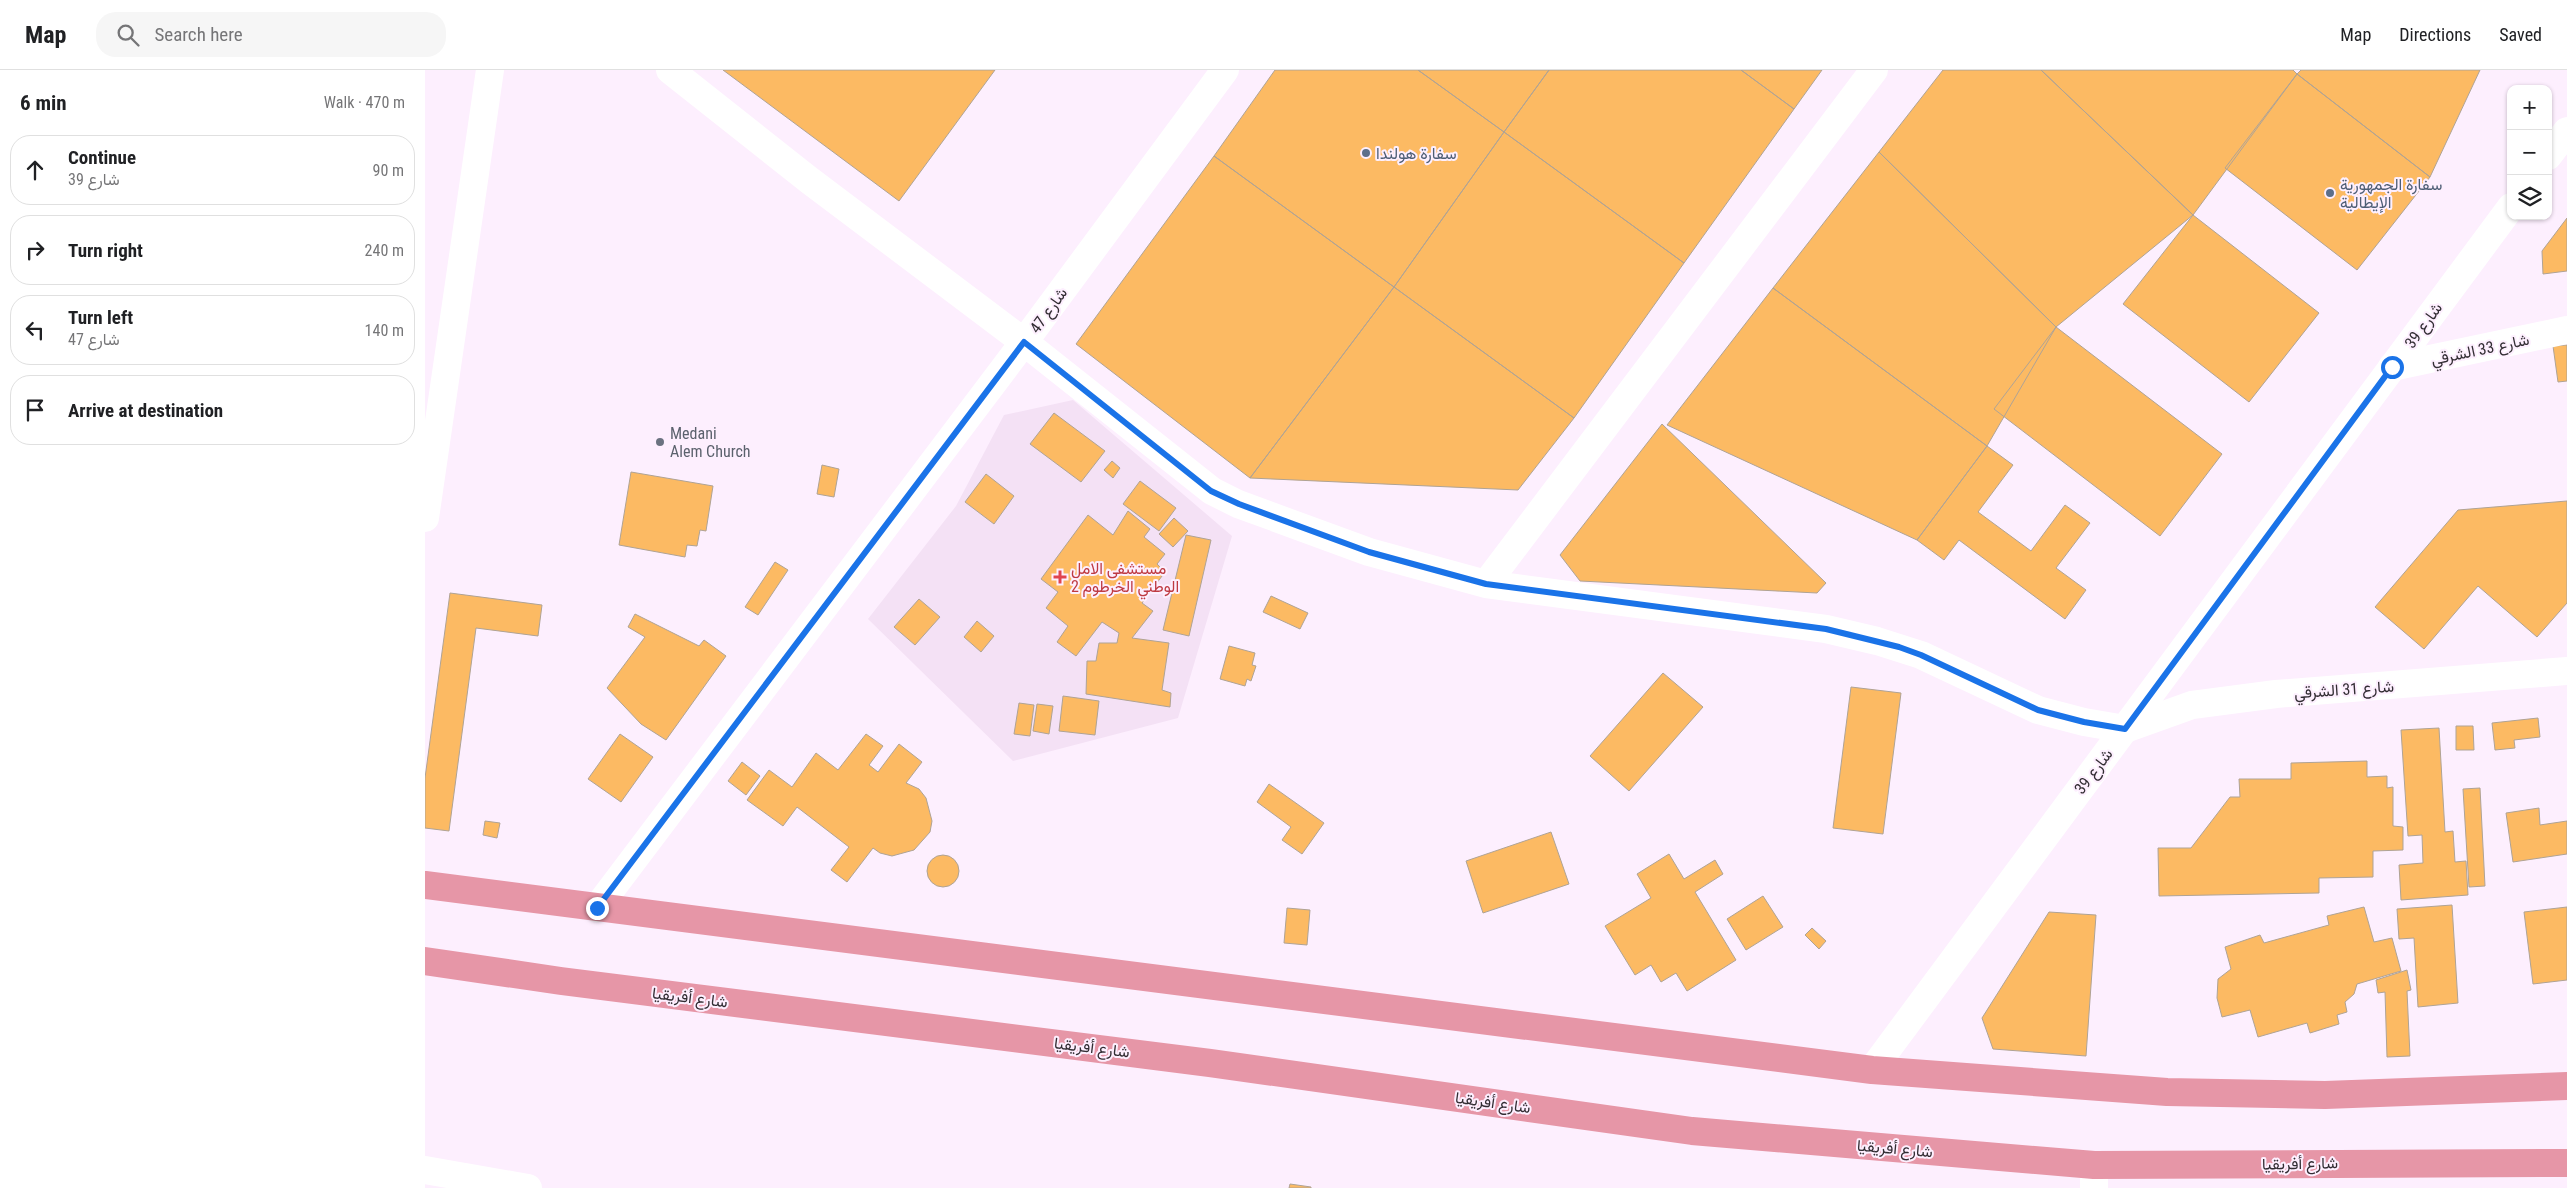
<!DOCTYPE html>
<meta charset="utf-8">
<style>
:root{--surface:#fff;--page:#f6f6f6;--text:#202124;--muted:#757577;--line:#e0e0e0}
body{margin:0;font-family:"Roboto Condensed",Vazirmatn,sans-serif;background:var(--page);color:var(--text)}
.controls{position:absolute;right:15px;top:15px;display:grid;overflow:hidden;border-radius:10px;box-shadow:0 1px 4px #0004}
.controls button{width:45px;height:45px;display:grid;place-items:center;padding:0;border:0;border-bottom:1px solid var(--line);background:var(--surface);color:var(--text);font:25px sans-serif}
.stop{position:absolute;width:15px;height:15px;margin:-11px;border:4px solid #1a73e8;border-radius:50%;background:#fff}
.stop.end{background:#1a73e8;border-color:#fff;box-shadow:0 1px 5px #0008}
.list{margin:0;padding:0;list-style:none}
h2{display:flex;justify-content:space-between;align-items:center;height:65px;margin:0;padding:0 20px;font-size:21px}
h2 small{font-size:16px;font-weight:400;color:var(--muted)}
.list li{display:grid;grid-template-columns:32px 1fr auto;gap:15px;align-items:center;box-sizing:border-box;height:70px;margin:0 10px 10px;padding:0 10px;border:1px solid var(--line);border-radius:20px}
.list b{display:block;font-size:19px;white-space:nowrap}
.list p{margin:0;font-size:16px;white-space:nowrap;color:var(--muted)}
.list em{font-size:16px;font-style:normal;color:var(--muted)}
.icon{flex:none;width:28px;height:28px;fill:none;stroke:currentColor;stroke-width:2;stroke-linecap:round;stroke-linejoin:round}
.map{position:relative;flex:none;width:2142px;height:1118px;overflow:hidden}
header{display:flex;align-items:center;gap:30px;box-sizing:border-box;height:70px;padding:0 25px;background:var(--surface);border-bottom:1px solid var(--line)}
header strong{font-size:24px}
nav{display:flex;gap:28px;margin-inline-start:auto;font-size:18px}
.search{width:350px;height:45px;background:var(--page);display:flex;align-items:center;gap:12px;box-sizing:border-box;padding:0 18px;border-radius:20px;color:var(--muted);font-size:19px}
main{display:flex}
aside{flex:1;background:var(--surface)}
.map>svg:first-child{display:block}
.built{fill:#f4e1f5}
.building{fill:#fcba63;stroke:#afa395}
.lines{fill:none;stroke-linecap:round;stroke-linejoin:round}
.street{stroke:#fff;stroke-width:28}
.secondary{stroke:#fff;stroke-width:28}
.highway{stroke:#e696a7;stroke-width:28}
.route{stroke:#1a73e8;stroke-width:6}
.service-dot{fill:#5c6f8a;stroke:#fdeffe;stroke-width:2}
.worship-dot{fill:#6b7280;stroke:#fdeffe;stroke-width:2}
.health-dot{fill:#e0444e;stroke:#fdeffe;stroke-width:2}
.labels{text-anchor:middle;stroke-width:4;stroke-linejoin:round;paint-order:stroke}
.service-label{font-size:16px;fill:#4e5e75;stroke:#fdeffe;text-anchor:start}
.street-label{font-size:16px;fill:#322d33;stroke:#fdeffe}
.worship-label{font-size:16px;fill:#5b616d;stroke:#fdeffe;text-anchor:start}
.health-label{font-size:16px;fill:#be3a42;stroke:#fdeffe;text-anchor:start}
</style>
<header>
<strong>Map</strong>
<div class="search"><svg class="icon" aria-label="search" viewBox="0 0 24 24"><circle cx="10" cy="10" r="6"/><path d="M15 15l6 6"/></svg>Search here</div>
<nav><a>Map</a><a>Directions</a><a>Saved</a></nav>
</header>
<main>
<aside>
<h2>6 min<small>Walk · 470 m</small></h2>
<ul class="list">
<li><svg class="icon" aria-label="ahead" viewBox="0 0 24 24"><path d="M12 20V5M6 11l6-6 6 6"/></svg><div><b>Continue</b><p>شارع 39</p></div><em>90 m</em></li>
<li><svg class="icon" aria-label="right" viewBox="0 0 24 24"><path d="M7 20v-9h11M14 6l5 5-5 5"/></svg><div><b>Turn right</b></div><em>240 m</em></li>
<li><svg class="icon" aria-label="left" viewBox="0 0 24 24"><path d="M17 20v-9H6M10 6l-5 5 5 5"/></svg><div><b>Turn left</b><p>شارع 47</p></div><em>140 m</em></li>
<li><svg class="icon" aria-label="arrive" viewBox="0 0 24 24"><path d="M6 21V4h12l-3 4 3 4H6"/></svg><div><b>Arrive at destination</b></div></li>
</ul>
</aside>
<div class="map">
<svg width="2142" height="1118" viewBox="0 0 2142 1118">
<rect width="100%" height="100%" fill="#fdeffe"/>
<!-- built -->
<path class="built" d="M 648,330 L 807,466 L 753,648 L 588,691 L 443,549 L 531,436 L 579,345 Z"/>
<!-- building -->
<path class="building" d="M 298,0 L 570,0 L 474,131 Z
M 850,0 L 993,0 L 1079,62 L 969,217 L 789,86 Z
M 993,0 L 1124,0 L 1079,62 Z
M 1124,0 L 1316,0 L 1369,39 L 1259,193 L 1079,62 Z
M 1316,0 L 1397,0 L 1369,39 Z
M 1518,0 L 1616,0 L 1768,145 L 1631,257 L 1454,82 Z
M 1616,0 L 1868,0 L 1872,4 L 1768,145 Z
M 1876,0 L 2055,0 L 2005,107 L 1872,4 Z
M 1872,4 L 2005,107 L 1932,200 L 1800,98 Z
M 1079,62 L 1259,193 L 1149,348 L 969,217 Z
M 1454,82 L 1631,257 L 1562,376 L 1348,218 Z
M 789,86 L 969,217 L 825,408 L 651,274 Z
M 1768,145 L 1894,243 L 1824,332 L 1698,234 Z
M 2142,148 L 2142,201 L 2118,204 L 2117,181 Z
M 969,217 L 1149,348 L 1093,420 L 825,408 Z
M 1348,218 L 1562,376 L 1492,470 L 1242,355 Z
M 1631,257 L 1797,384 L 1735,466 L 1569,339 Z
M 2142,275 L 2142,311 L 2133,312 L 2128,276 Z
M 629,343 L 680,381 L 656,412 L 605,374 Z
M 1237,354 L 1401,513 L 1392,523 L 1155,511 L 1135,485 Z
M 1562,376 L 1588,395 L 1553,442 L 1606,481 L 1640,435 L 1665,453 L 1631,498 L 1661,520 L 1640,549 L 1534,470 L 1519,490 L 1492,470 Z
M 687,391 L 695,398 L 688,408 L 679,400 Z
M 397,395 L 414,399 L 409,427 L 392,424 Z
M 206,402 L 288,416 L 281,461 L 275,460 L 272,476 L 262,475 L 260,487 L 194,475 Z
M 561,404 L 589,426 L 569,454 L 540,432 Z
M 715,411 L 751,438 L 734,461 L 698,434 Z
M 2142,431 L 2142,533 L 2112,567 L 2053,516 L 1999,579 L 1950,537 L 2033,440 Z
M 703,441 L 725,459 L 719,467 L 740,484 L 732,494 L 740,502 L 717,533 L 728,541 L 707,568 L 744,573 L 737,620 L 746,623 L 745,637 L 661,624 L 662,591 L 671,591 L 674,573 L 692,573 L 694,563 L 677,552 L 651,586 L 632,572 L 643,556 L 621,538 L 633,522 L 616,509 L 663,445 L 688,465 Z
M 749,448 L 763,461 L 748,477 L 734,464 Z
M 761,465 L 786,470 L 764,566 L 738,560 Z
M 350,492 L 363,500 L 333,545 L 320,537 Z
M 25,523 L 117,535 L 113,566 L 51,558 L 24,761 L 0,758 L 0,708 Z
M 846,526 L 883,543 L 875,559 L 838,542 Z
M 494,529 L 515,547 L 490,575 L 469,557 Z
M 210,544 L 274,576 L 279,570 L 301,586 L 241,670 L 216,654 L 182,618 L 220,567 L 203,557 Z
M 552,551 L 569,566 L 556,582 L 539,567 Z
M 804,576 L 830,583 L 827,595 L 831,596 L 826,611 L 822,609 L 820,616 L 795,609 Z
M 1238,603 L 1278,637 L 1204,721 L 1165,686 Z
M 1426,617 L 1476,623 L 1458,764 L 1408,758 Z
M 638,626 L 674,631 L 670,665 L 634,661 Z
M 594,633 L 609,635 L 605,666 L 589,664 Z
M 612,634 L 628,636 L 624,664 L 608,661 Z
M 2113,648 L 2115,667 L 2089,670 L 2090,678 L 2070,680 L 2067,653 Z
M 2031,656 L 2048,656 L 2049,680 L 2031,680 Z
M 2014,658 L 2020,762 L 2028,761 L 2030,792 L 2041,791 L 2043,825 L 1976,830 L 1974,795 L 1998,793 L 1997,765 L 1983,766 L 1976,660 Z
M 195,664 L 228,687 L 196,732 L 163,709 Z
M 441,664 L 458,676 L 444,695 L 453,702 L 474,674 L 497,692 L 481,713 L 494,719 L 501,728 L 507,751 L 505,762 L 489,780 L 467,786 L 455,783 L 448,778 L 422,812 L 406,800 L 424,777 L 372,737 L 358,756 L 322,730 L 344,700 L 367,717 L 391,683 L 413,700 Z
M 1942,691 L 1942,707 L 1962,706 L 1962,718 L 1968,717 L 1968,756 L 1978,757 L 1978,780 L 1948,781 L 1948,807 L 1894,808 L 1894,823 L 1734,826 L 1733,778 L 1766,778 L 1805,727 L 1815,727 L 1814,709 L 1866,709 L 1866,693 Z
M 317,692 L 335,706 L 321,725 L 303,711 Z
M 844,714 L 899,753 L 877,784 L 857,770 L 866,757 L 832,732 Z
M 2055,718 L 2060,816 L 2044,817 L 2038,719 Z
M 2114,738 L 2115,755 L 2142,751 L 2142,784 L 2088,792 L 2081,743 Z
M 60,751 L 75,753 L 72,768 L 58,765 Z
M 1126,762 L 1144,814 L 1058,843 L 1041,791 Z
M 1244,784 L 1259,809 L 1290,790 L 1298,804 L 1270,822 L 1311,890 L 1262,921 L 1251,903 L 1236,912 L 1226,895 L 1210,905 L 1180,856 L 1226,828 L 1212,804 Z
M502 801a16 16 0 1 1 32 0a16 16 0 1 1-32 0Z
M 1338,826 L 1358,857 L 1321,880 L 1302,849 Z
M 2027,835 L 2033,933 L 1993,937 L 1989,868 L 1974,869 L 1972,839 Z
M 1939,837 L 1949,872 L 1967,868 L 1976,901 L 1932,914 L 1929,924 L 1920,932 L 1922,942 L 1912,945 L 1914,954 L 1885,963 L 1882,953 L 1833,967 L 1825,940 L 1797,947 L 1792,928 L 1793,909 L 1806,899 L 1800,877 L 1835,865 L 1839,873 L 1904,855 L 1902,846 Z
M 2142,837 L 2142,910 L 2108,914 L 2099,842 Z
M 862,838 L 885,840 L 882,875 L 859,873 Z
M 1624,842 L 1671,845 L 1661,986 L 1568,979 L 1557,948 Z
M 1387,858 L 1401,871 L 1394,879 L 1380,865 Z
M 1982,900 L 1986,920 L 1982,921 L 1985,986 L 1962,987 L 1960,922 L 1953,923 L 1951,910 Z
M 865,1114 L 886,1117 L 886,1118 L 864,1118 Z"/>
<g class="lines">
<!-- street -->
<path class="street" d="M 245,0 L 384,110 L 599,272 L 787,421 L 813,434 L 944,482 L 1061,514 L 1401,559 L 1452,571 L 1496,585 L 1613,640 L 1659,652 L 1700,659 L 1767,635 L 1851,624 L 2142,601
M 1967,297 L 2142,260
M 1061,514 L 1449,0
M 1669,1095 L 1669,1118
M 0,1100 L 103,1118"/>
<!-- secondary -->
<path class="secondary" d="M 2123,86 L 2142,61
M 0,448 L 65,0
M 172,838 L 599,272 L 800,0
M 1447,1000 L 2086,137"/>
<!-- highway -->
<path class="highway" d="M 0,815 L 1447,1000 L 1742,1022 L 1900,1025 L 2142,1016
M 0,891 L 136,911 L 785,993 L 1267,1061 L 1669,1095 L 2142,1093"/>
</g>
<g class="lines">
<!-- route -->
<path class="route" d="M 172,838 L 599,272 L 786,421 L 814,434 L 944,482 L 1061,514 L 1401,559 L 1474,577 L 1496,585 L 1613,640 L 1659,652 L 1700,659 L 1967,297"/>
</g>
<!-- markers -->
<g class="service-dot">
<circle cx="941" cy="83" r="5"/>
<circle cx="1905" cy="123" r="5"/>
</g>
<circle class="worship-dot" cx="235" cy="372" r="5"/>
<path class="health-dot" d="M632.5 499.5h5v5h5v5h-5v5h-5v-5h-5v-5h5z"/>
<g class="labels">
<!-- service labels -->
<g class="service-label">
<text x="951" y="89">سفارة هولندا</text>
<text x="1915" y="120">سفارة الجمهورية<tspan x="1915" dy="18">الإيطالية</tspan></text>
</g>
<!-- street labels -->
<g class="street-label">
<text transform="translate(623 240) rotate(-54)" y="6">شارع 47</text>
<text transform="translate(1998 255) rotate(-54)" y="6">شارع 39</text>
<text transform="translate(2055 279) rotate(-12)" y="6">شارع 33 الشرقي</text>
<text transform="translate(1919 619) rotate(-4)" y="6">شارع 31 الشرقي</text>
<text transform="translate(1668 701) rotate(-53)" y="6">شارع 39</text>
<text transform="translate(265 927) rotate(7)" y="6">شارع أفريقيا</text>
<text transform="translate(667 977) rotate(7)" y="6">شارع أفريقيا</text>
<text transform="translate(1068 1032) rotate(8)" y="6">شارع أفريقيا</text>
<text transform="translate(1470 1078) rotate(5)" y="6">شارع أفريقيا</text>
<text transform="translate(1875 1093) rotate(-1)" y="6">شارع أفريقيا</text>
</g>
<!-- worship labels -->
<g class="worship-label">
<text x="245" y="369">Medani<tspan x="245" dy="18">Alem Church</tspan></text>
</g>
<!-- health labels -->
<g class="health-label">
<text x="646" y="504">مستشفى الامل<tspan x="646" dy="18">الوطني الخرطوم 2</tspan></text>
</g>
</g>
</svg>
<div class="controls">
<button>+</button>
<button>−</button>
<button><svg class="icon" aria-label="layers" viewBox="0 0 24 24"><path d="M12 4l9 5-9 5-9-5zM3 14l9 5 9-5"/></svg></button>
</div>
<div class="stop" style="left:1967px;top:297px"></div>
<div class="stop end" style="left:172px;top:838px"></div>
</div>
</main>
